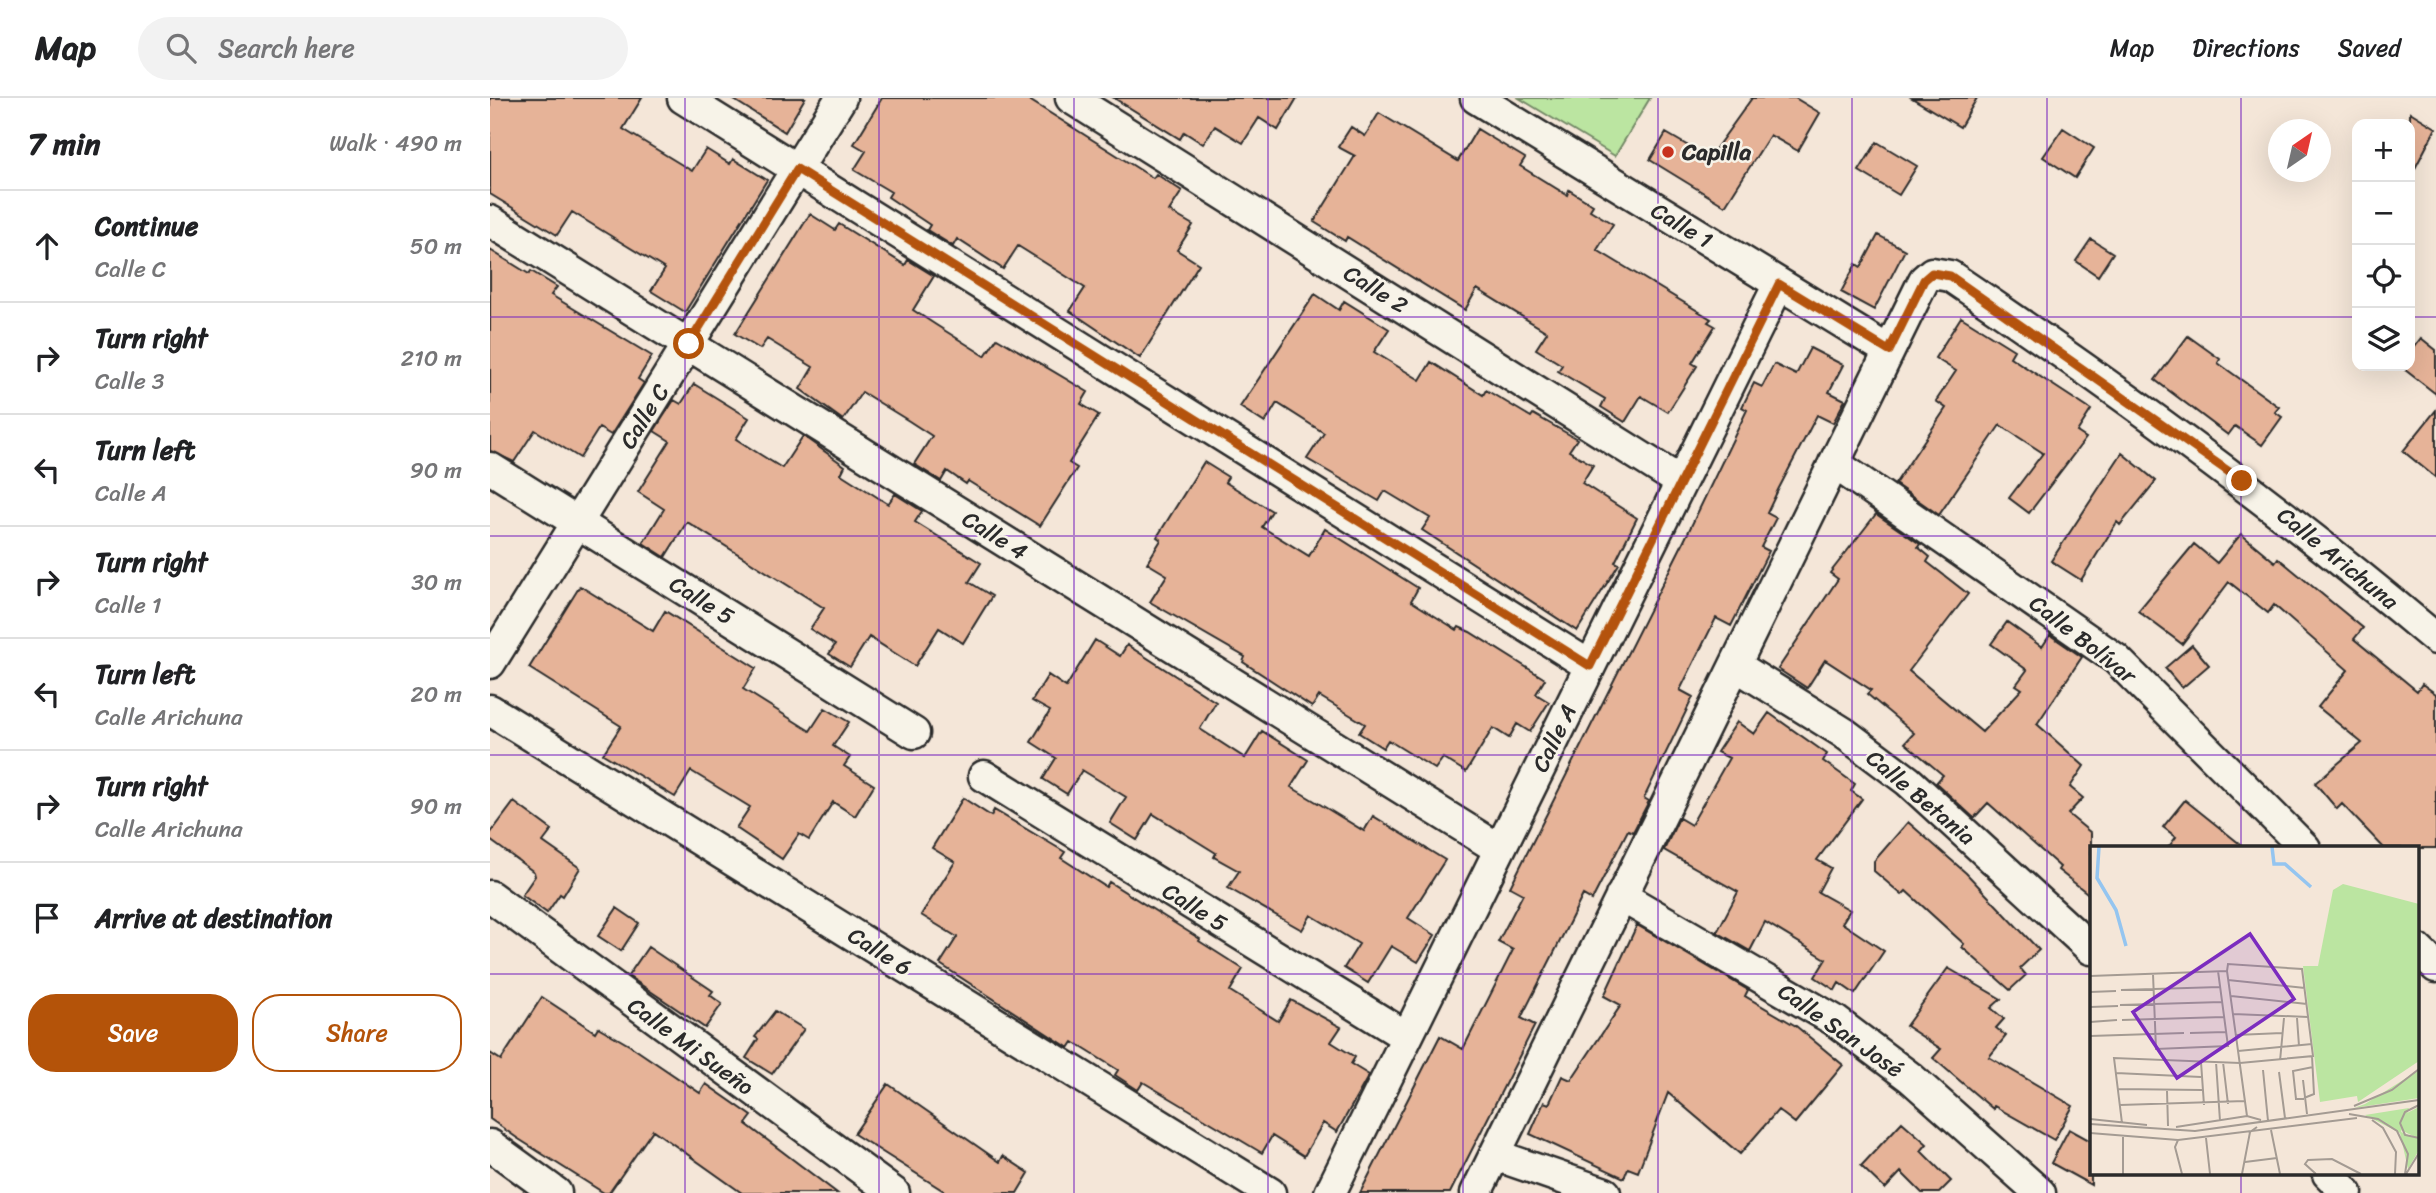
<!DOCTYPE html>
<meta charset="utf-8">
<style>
:root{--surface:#fff;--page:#f2f2f2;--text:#202124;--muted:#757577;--line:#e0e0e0;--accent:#b45309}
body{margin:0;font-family:Sriracha,sans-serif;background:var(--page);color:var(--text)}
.controls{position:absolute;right:21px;top:21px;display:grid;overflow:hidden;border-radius:14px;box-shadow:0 7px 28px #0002}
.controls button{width:63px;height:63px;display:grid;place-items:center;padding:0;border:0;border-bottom:2px solid var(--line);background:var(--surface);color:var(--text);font:35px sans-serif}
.compass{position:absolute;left:1778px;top:21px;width:63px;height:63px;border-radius:50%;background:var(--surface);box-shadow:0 7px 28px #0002;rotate:34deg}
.stop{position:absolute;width:21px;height:21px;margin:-16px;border:5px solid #b45309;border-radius:50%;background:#fff}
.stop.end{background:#b45309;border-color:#fff;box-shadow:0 2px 7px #0008}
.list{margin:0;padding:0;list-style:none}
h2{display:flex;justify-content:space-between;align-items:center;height:91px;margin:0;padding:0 28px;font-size:30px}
h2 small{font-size:23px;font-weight:400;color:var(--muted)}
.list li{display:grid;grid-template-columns:46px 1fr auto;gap:21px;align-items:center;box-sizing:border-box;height:112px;padding:0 28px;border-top:2px solid var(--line)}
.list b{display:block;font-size:26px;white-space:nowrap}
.list p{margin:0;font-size:23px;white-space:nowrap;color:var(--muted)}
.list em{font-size:23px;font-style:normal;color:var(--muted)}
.actions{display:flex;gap:14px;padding:21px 28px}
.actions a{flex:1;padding:16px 0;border:2px solid var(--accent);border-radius:28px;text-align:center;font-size:24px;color:var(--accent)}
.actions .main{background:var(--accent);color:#fff}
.icon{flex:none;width:38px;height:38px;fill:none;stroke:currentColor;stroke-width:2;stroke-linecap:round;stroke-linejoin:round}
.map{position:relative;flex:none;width:1946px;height:1095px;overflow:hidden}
header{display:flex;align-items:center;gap:42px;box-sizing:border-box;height:98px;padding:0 35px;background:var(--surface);border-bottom:2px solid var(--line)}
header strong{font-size:33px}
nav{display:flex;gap:38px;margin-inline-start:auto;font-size:24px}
.search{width:490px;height:63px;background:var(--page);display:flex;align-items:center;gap:18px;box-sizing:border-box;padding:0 24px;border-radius:38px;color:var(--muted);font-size:26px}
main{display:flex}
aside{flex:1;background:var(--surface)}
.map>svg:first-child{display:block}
.green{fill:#bbe5a1;stroke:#738866;stroke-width:2}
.building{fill:#e6b398;stroke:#2b2b2b;stroke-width:2}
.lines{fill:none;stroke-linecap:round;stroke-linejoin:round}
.minor-casing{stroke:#2b2b2b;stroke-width:35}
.minor{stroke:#f7f3e8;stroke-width:30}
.route{stroke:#b45309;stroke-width:9}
.grid{fill:none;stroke:#7b2cbf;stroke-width:2;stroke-opacity:0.55}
.poi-dot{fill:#c8321e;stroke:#f7f3e8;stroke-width:2.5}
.labels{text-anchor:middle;stroke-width:5;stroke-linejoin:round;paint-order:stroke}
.poi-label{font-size:23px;font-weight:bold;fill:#2b2b2b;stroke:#f7f3e8;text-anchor:start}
.street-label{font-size:23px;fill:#2b2b2b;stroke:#f7f3e8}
.inset-river{fill:none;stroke:#94c5f0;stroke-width:3.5}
.inset-road{fill:none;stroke:#a49b93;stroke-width:2}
.view{fill:#7b2cbf;fill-opacity:0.15;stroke:#7b2cbf;stroke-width:3.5}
.inset-edge{fill:none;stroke:#2b2b2b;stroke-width:3.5}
</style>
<header>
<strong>Map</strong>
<div class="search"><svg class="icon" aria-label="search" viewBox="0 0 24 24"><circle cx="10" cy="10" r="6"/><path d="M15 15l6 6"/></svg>Search here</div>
<nav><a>Map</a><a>Directions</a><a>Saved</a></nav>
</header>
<main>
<aside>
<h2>7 min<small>Walk · 490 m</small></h2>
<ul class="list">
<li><svg class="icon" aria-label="ahead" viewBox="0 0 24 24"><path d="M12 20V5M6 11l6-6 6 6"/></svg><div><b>Continue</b><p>Calle C</p></div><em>50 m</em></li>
<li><svg class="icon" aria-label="right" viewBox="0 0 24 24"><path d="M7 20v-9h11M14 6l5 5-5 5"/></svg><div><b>Turn right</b><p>Calle 3</p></div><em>210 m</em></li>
<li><svg class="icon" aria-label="left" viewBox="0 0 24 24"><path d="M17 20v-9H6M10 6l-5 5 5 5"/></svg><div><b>Turn left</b><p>Calle A</p></div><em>90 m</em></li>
<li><svg class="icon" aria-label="right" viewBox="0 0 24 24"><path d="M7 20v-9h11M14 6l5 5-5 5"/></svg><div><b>Turn right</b><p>Calle 1</p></div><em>30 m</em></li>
<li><svg class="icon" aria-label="left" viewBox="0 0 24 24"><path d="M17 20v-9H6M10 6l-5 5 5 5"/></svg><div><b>Turn left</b><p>Calle Arichuna</p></div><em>20 m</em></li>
<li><svg class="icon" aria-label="right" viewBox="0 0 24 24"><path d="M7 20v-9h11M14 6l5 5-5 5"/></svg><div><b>Turn right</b><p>Calle Arichuna</p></div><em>90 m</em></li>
<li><svg class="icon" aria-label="arrive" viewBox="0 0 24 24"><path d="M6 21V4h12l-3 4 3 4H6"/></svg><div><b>Arrive at destination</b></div></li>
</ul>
<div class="actions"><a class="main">Save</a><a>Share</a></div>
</aside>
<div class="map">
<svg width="1946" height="1095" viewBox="0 0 1946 1095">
<rect width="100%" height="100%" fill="#f4e6d8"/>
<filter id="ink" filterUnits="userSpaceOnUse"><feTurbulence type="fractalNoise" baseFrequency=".0143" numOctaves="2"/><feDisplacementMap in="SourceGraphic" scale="14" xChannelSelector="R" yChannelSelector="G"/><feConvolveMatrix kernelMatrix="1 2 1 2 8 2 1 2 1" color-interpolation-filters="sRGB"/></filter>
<g filter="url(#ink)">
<!-- green -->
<path class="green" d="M 1029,0 L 1160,0 L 1125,58 Z"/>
<!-- building -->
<path class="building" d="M 0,0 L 152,0 L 133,31 L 202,73 L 216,51 L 240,66 L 243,61 L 277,82 L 195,214 L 161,193 L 175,171 L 129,143 L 82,114 L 67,137 L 0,96 Z
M 241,0 L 315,0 L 295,34 Z
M 392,0 L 536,0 L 663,80 L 666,76 L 692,93 L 679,113 L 703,127 L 687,152 L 709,166 L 650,260 L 580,213 L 595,190 L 528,148 L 513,171 L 467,141 L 463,148 L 437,132 L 440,127 L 398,99 L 401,94 L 364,72 L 376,53 L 364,46 Z
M 624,0 L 807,0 L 788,32 L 769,20 L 753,45 L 725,28 L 713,46 L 694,34 L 690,41 Z
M 1262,0 L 1305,0 L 1330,15 L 1308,53 L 1280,37 L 1235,108 L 1160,62 L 1176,35 L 1219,60 Z
M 1422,0 L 1487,0 L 1470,29 Z
M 1920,14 L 1946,30 L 1920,80 Z
M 889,15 L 968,63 L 987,31 L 1010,45 L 1035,60 L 1030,68 L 1077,97 L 1079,92 L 1103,107 L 1100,112 L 1123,126 L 1107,152 L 1221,221 L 1218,224 L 1225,228 L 1202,265 L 1207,268 L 1178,314 L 1151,298 L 1135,324 L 1111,309 L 1115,301 L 1068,273 L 1072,267 L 1046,251 L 1057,234 L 987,191 L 975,212 L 857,139 L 855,143 L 824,124 L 865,58 L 848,49 L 861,29 L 875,38 Z
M 1573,30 L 1604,50 L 1585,80 L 1553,59 Z
M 1387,44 L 1427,68 L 1409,97 L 1369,73 Z
M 320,116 L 345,132 L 349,126 L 415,167 L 418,162 L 444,178 L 423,212 L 446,227 L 495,258 L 507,240 L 598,294 L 591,306 L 609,317 L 579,365 L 587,370 L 550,428 L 478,383 L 476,386 L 457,373 L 451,383 L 424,366 L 442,338 L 419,323 L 372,294 L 353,322 L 310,291 L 323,269 L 277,241 L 270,251 L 245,236 Z
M 1388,137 L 1415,152 L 1384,212 L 1351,194 L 1366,166 L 1371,169 Z
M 1601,141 L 1623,155 L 1608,178 L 1586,163 Z
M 0,152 L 39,176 L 41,173 L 67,189 L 61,197 L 162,258 L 148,281 L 154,285 L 121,337 L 109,330 L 90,360 L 45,332 L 24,364 L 0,353 Z
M 825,196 L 849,212 L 854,203 L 899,231 L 884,254 L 930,282 L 941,264 L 993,297 L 996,292 L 1041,319 L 1043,316 L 1087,341 L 1079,353 L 1103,367 L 1092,385 L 1147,420 L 1125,464 L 1129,466 L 1087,533 L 932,432 L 940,420 L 895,393 L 889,403 L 817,361 L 834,335 L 787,305 L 775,325 L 750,309 Z
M 1471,219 L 1524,252 L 1520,259 L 1601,312 L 1587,334 L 1596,340 L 1539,415 L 1519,400 L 1553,355 L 1510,327 L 1449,417 L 1405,386 L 1456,310 L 1446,303 L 1466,273 L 1445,260 Z
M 1698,238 L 1730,261 L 1728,265 L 1789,309 L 1785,314 L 1792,319 L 1772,347 L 1745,328 L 1738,337 L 1665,282 Z
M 1931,240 L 1946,252 L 1946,296 L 1910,268 L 1920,268 L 1920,254 Z
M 1320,250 L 1353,267 L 1339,294 L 1355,302 L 1343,325 L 1327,317 L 1288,392 L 1277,415 L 1286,420 L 1271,449 L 1279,453 L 1241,528 L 1226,520 L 1190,592 L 1203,599 L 1154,700 L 1159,703 L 1143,734 L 1138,732 L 1102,802 L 1093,797 L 1070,843 L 1031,920 L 1045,927 L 960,1095 L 870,1095 L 950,938 L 973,951 L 1023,852 L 1008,844 L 1033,796 L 1020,789 L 1194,443 L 1257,312 L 1252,309 L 1264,285 L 1272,289 L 1284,266 L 1306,277 Z
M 204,286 L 259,320 L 246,341 L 271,357 L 292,370 L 313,338 L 355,368 L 351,376 L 398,406 L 405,396 L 432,413 L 425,424 L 491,465 L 479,484 L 502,498 L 473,545 L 449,530 L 425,568 L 379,539 L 360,569 L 339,556 L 345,547 L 320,531 L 334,510 L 197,424 L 175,459 L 153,445 L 174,411 L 148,394 L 180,343 L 164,333 L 184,302 L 191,306 Z
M 1946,312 L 1946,380 L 1913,353 Z
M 1632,355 L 1666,383 L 1630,427 L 1627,424 L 1591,482 L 1561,463 Z
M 714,364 L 738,379 L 735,384 L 782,413 L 772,429 L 819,458 L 835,431 L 928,490 L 921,503 L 967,532 L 969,529 L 980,534 L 1055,581 L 1046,596 L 1059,604 L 1040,634 L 1027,626 L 1019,640 L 1003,630 L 976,674 L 953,660 L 945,671 L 898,642 L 893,650 L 869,635 L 875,626 L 829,598 L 822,609 L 753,564 L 755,559 L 660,504 L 677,477 L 657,465 L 671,442 L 667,439 Z
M 1386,416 L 1430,446 L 1428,449 L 1440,459 L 1437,464 L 1478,496 L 1419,573 L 1492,634 L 1532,591 L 1526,587 L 1537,572 L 1501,546 L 1517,524 L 1552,549 L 1560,537 L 1592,559 L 1547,626 L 1594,668 L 1580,689 L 1593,700 L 1578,716 L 1601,735 L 1601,798 L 1568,772 L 1570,769 L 1498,705 L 1484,720 L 1446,685 L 1453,677 L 1415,645 L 1424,635 L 1377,596 L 1381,592 L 1335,562 L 1317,590 L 1288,571 L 1348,481 L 1340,475 Z
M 1751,436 L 1785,464 L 1788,460 L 1873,530 L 1864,541 L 1927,593 L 1932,586 L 1946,596 L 1946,750 L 1894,750 L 1852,706 L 1847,711 L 1825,685 L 1872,645 L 1828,609 L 1858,572 L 1784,507 L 1778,515 L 1739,484 L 1692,546 L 1648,513 L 1704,446 L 1727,465 Z
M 90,488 L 163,533 L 175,513 L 266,570 L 253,591 L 320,633 L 335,610 L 359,624 L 343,648 L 360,659 L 354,668 L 384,687 L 365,718 L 343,704 L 319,742 L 309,736 L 292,761 L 246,730 L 260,709 L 201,673 L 185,699 L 113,656 L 131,628 L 39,570 Z
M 605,542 L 630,558 L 637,547 L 726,604 L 710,631 L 755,660 L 772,633 L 818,662 L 801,689 L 828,705 L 874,733 L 883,718 L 955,762 L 918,820 L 945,837 L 928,864 L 901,848 L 878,885 L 854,870 L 869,846 L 821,817 L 812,832 L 738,790 L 749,773 L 724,759 L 726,755 L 663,716 L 647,742 L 620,725 L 636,699 L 592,672 L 577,696 L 553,681 L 566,660 L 541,644 L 560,613 L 542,603 L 558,577 L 576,589 Z
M 1702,547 L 1719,567 L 1692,590 L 1675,570 Z
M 1279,615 L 1337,656 L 1333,663 L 1365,686 L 1361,693 L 1372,701 L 1327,762 L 1341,770 L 1328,794 L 1360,812 L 1352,825 L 1394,853 L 1365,896 L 1349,885 L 1345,892 L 1325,879 L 1336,861 L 1275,824 L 1260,853 L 1227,834 L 1248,794 L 1174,752 L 1189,720 L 1201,727 L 1239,660 L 1227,654 L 1247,624 L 1264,636 Z
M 473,700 L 501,718 L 504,712 L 548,738 L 575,754 L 571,760 L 616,789 L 619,784 L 710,841 L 709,843 L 753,871 L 740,893 L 788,923 L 801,902 L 851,929 L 841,944 L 865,959 L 861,966 L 879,977 L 847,1034 L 833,1025 L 814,1058 L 782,1038 L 772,1055 L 653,984 L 648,992 L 625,977 L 628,972 L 583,944 L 579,950 L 450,866 L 467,839 L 431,817 L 465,764 L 442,750 Z
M 1695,702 L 1755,750 L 1678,750 L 1686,739 L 1673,729 Z
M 24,704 L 62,732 L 53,744 L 90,770 L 73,798 L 70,796 L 57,815 L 32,797 L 45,778 L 44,774 L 0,742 L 0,736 Z
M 1418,724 L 1476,775 L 1549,852 L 1530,870 L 1536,877 L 1520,892 L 1472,849 L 1474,846 L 1416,793 L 1412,797 L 1384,773 L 1384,763 Z
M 127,810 L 149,825 L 131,853 L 108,838 Z
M 1147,827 L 1258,892 L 1255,898 L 1306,928 L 1353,967 L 1305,1025 L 1288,1012 L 1250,1056 L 1178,995 L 1148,1074 L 1138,1070 L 1134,1080 L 1040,1036 L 1054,1004 L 1059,1006 L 1072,978 L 1081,982 L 1131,907 L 1114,898 Z
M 158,849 L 223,893 L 220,897 L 232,906 L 215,930 L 138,878 Z
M 1458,870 L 1511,901 L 1501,910 L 1514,921 L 1506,930 L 1516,938 L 1499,959 L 1583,1008 L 1564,1042 L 1504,1008 L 1503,1011 L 1443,960 L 1451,951 L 1416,928 Z
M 52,899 L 105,934 L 108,929 L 139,947 L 210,995 L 216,986 L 262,1018 L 256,1026 L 347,1095 L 252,1095 L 163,1032 L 119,1095 L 114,1095 L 27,1040 L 0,1021 L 0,955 L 11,962 Z
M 285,913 L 314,931 L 282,976 L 256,960 L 268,941 L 265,939 Z
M 398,986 L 510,1064 L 513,1058 L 539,1075 L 527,1095 L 457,1095 L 364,1036 Z
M 1412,1024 L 1437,1046 L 1431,1053 L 1461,1083 L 1449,1095 L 1432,1095 L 1411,1074 L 1395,1091 L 1371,1068 Z
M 1579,1031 L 1601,1043 L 1601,1087 L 1561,1065 Z"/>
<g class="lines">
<defs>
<path id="minor" d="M 193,0 L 1100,568
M 581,0 L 1191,384
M 986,0 L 1399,253
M 0,123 L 1009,751
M 1344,365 L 1626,561 L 1815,750
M 0,370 L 424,635
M 0,565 L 351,0
M 1245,567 L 1354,635 L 1418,683 L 1601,851
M 0,612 L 780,1095
M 494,678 L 917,939
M 0,798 L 404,1095
M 1131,798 L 1344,922 L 1421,980 L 1550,1095
M 1927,851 L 1946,869
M 0,1047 L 66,1095
M 1005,1057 L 1115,1095
M 1838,1076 L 1857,1095
M 840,1095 L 1289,186
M 986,1095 L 1434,182 L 1442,175 L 1460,178 C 1628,291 1791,410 1946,541"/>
</defs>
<!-- minor casing -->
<use href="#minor" class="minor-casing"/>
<!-- minor -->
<use href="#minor" class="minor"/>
</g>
</g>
<g class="lines" filter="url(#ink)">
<!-- route -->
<path class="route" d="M 199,246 L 307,71 L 1100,568 L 1289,186 L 1399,253 L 1434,182 L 1442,175 L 1460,178 L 1752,383"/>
</g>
<!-- grid -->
<path class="grid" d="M 195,0 L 195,1095M 389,0 L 389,1095M 584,0 L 584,1095M 778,0 L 778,1095M 973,0 L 973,1095M 1168,0 L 1168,1095M 1362,0 L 1362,1095M 1557,0 L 1557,1095M 1751,0 L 1751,750M 0,219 L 1867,219M 1920,219 L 1946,219M 0,438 L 1946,438M 0,657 L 1946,657M 0,876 L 1601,876M 1927,876 L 1946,876M 1751,1076 L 1751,1095"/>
<!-- markers -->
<circle class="poi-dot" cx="1178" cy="54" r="7"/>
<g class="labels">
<!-- poi labels -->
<g class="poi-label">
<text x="1192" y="62">Capilla</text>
</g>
<!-- street labels -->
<g class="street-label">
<text transform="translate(1192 127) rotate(31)" y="8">Calle 1</text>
<text transform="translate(886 191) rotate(32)" y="8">Calle 2</text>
<text transform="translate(154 318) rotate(-58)" y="8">Calle C</text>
<text transform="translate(505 437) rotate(32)" y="8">Calle 4</text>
<text transform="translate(1848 460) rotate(39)" y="8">Calle Arichuna</text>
<text transform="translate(212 502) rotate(32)" y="8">Calle 5</text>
<text transform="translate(1593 541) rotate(38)" y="8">Calle Bolívar</text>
<text transform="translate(1064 640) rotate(-64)" y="8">Calle A</text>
<text transform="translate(1431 699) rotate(40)" y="8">Calle Betania</text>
<text transform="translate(705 809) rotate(32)" y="8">Calle 5</text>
<text transform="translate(390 853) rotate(32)" y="8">Calle 6</text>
<text transform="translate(1351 932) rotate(35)" y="8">Calle San José</text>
<text transform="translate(201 948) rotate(36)" y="8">Calle Mi Sueño</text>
</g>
</g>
<!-- overview -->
<g transform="translate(1600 748)">
<rect width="329" height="329" fill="#f4e6d8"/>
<path d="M 253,38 L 329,58 L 329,215 L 268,256 L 267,250 L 230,256 L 213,120 L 228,120 L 243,44 ZM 329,224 L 329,252 L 264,262 L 275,258 ZM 329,261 L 329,291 L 327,292 L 313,285 L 313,269 ZM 319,262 L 311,286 L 329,293 L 329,304 L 318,323 L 310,287 L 275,269 Z" fill="#bbe5a1"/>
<path class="inset-river" d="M 9,1 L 7,32 L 26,64 L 36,100M 182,1 L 184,18 L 195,18 L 221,41"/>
<path class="inset-road" d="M 137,125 L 157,270M 63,128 L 66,203 L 138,200 L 128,125M 0,130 L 137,125M 138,134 L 215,142M 31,144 L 130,141M 0,146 L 26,145M 141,150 L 217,158M 30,159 L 132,156M 0,161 L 28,160M 143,168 L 218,171M 207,172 L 209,200M 32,174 L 134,171M 0,176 L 27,174M 100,187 L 136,186M 146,189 L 192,187M 0,190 L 94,187M 148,205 L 222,198M 190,215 L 194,172M 111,216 L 114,259M 126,216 L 130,275M 133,216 L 138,258M 173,224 L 178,275M 189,226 L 195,272M 26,227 L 111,231M 213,234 L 217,268M 28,243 L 112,244M 77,245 L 78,280M 214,252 L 224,248 L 222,210M 214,253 L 206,253 L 203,225 L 223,221M 30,259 L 155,255M 329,259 L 315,266 L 310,277 L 315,289 L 329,292M 264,260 L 302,244 L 329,223M 259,268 L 288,273 L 307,285 L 318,308 L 315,328M 0,273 L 57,279M 282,274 L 293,282 L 306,306 L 305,328M 32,277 L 24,212 L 150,217 L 223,210 L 212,123 L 138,118 L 137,125M 0,278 L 105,285 L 329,254M 86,281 L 157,270 L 171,274M 181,284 L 190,328M 0,287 L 88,294 L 267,272M 33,291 L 33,328M 116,292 L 120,328M 88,294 L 85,301 L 92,328M 155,316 L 187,312M 152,328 L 160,286 L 167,281M 226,328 L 215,318 L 218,314 L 242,313 L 271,328M 316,328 L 329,307"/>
<path class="view" d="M 160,88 L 204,153 L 87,232 L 43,166 Z"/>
<rect width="329" height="329" class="inset-edge"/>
</g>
</svg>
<div class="controls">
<button>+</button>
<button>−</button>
<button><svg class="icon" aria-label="locate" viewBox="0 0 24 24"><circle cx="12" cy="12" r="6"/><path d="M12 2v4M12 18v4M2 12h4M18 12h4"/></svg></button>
<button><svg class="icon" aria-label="layers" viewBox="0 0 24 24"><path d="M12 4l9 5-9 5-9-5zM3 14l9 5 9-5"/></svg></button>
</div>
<svg class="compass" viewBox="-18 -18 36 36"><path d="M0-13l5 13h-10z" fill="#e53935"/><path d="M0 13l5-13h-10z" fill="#757577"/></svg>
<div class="stop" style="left:199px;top:246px"></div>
<div class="stop end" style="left:1752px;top:383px"></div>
</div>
</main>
